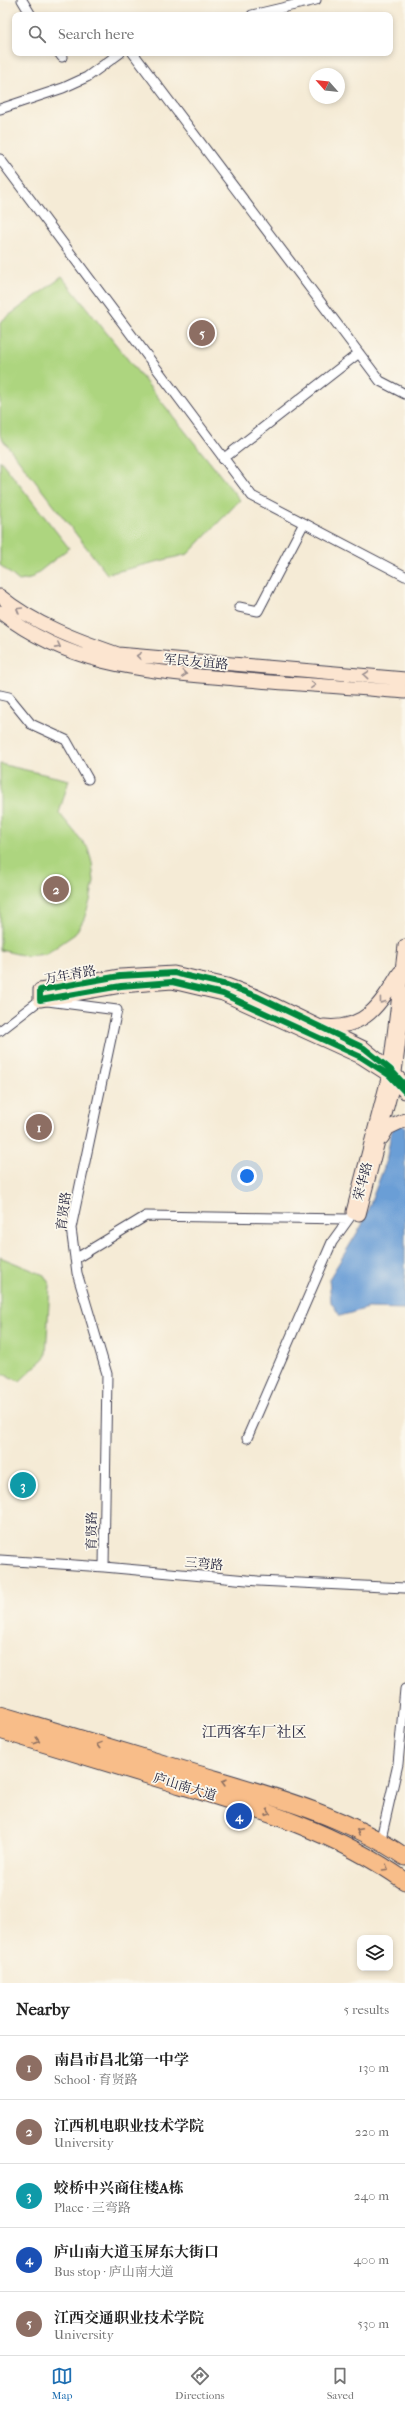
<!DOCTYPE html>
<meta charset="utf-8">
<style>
:root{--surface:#fff;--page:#f2f2f2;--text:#222;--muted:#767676;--line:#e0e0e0;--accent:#1f6fb2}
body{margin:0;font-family:"IM FELL French Canon","Noto Serif SC",serif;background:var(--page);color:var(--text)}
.controls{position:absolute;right:12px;bottom:12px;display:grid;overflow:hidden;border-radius:8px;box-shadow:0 2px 6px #0003}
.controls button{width:36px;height:36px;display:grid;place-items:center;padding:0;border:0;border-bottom:1px solid var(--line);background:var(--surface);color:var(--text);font:20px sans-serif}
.compass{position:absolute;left:309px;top:68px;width:36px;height:36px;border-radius:50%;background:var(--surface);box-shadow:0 2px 6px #0003;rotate:297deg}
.you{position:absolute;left:247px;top:1176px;width:14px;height:14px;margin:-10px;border:3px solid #fff;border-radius:50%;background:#1a73e8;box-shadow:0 0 0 6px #1a73e833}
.badge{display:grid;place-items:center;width:26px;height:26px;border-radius:50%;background:var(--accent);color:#fff;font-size:13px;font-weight:700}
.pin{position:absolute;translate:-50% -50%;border:2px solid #fff;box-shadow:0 1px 4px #0006}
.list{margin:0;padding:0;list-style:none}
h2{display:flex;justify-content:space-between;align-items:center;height:52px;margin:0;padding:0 16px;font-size:17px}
h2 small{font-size:13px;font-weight:400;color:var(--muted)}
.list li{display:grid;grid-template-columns:26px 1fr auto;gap:12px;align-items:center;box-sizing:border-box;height:64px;padding:0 16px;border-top:1px solid var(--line)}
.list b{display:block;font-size:15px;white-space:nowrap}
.list p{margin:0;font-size:13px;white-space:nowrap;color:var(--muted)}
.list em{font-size:13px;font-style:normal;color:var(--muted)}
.icon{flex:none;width:22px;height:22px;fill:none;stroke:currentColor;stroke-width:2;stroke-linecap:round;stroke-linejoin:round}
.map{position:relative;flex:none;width:405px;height:1983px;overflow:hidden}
.search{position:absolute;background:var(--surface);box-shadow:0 2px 6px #0003;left:12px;right:12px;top:12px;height:44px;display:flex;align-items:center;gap:10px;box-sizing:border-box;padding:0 14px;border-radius:8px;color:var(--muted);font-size:15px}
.sheet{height:372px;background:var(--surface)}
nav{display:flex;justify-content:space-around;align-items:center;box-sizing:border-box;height:56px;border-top:1px solid var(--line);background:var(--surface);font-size:11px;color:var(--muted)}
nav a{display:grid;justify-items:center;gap:2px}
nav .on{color:var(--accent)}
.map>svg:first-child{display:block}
.green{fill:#add57f;stroke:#687c5d}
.water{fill:#6b9ed6;stroke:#466088}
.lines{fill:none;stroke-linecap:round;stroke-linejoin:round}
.street-casing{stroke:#424052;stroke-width:11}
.secondary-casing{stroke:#424052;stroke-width:15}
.highway-casing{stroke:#424052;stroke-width:19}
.street{stroke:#fff;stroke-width:9}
.secondary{stroke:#fce5d0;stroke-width:13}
.highway{stroke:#f8bd89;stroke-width:17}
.cycleway-casing{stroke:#fbf7ec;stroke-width:8}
.cycleway{stroke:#00873e;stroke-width:6}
.oneway{stroke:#9a8d8d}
.oneway2{stroke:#8d7062}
.labels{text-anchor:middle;stroke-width:3.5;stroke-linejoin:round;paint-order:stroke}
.street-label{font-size:13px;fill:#22223b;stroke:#fbf7ec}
.quarter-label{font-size:15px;fill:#22223b;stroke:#fbf7ec}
</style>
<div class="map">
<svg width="405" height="1983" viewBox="0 0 405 1983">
<rect width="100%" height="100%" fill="#fbf7ec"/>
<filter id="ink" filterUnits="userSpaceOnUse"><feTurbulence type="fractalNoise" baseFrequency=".025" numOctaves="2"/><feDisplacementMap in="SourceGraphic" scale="8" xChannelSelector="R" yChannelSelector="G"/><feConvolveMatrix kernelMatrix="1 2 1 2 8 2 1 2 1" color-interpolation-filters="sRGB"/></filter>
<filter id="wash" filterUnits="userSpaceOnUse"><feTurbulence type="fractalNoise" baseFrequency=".012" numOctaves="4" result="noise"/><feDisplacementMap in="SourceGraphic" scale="16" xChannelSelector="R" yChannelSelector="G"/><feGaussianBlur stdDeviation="0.9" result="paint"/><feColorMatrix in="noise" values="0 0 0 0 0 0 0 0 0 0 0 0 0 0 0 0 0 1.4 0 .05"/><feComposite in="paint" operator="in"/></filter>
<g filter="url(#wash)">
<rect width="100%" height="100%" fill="#f5ebd6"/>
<!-- green -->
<path class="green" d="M 62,277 L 240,500 L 188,554 L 107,574 L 0,436 L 0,322 Z
M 0,460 L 69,548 L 30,579 L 19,581 L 0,565 Z
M 0,764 L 69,780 L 59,813 L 88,848 L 92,863 L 94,881 L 90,901 L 84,919 L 75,934 L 46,954 L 26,956 L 0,950 Z
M 0,1257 L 44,1275 L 50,1285 L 46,1356 L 20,1381 L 0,1373 Z"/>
<!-- water -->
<path class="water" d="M 394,1115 L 405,1127 L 405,1309 L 368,1308 L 340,1316 L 331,1302 L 329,1279 L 362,1225 L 386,1162 Z"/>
</g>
<g filter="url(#ink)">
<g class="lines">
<defs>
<path id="street" d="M 22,0 L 31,15
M 252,15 L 316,0
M 59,53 L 62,57
M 133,53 L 380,381 L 405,394
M 0,109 L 63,88 L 87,77 L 120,53
M 0,159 L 252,496 L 405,576
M 223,459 L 359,353
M 239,607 L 258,611 L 304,523
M 0,695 L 9,697 L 31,724 L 66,740 L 88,779
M 0,1031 L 40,1000 L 117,1010 L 71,1228 L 77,1273 L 107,1374 L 104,1567
M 75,1259 L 146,1216 L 348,1219
M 247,1438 L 332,1242 L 350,1217
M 0,1560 L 104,1567 L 258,1581 L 405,1588
M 380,1843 L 398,1764 L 405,1689"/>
<path id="secondary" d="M 0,596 C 34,624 77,640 118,654 L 405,679
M 0,612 C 72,668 149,671 235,679 C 292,684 348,687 405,692
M 405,946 L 389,1075 L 353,1212 L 359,1214 L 394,1080 L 405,993
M 324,1026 C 365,1030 380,1005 399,973
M 405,1085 L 390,1069 L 364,1048 L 256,996 L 227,985 L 174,973 L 120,976 L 40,990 L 40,1000 L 121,986 L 172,982 L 223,994 L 361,1057 L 389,1075 L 405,1092
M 382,1138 L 388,1128 L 405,1120"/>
<path id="highway" d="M 0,1715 C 65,1734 130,1754 194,1773 C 265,1794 343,1814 405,1857
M 0,1730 C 59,1748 118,1766 177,1784 C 256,1808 337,1832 405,1881"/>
</defs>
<!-- street casing -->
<use href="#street" class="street-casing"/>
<!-- secondary casing -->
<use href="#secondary" class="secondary-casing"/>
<!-- highway casing -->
<use href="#highway" class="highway-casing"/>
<!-- street -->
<use href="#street" class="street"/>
<!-- secondary -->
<use href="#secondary" class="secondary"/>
<!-- highway -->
<use href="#highway" class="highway"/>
<defs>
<path id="cycleway" d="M 405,1085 L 390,1069 L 364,1048 L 256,996 L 227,985 L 174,973 L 120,976 L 40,990 L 40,1000 L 121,986 L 172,982 L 223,994 L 361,1057 L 389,1075 L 405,1092"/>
</defs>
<!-- cycleway casing -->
<use href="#cycleway" class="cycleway-casing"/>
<!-- cycleway -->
<use href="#cycleway" class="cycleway"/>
</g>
<!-- one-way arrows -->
<defs><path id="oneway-chevron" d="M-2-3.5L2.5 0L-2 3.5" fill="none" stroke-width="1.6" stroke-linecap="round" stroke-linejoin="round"/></defs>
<g class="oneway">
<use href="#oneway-chevron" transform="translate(19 610) rotate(-150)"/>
<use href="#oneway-chevron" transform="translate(58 646) rotate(28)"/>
<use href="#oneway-chevron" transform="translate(139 656) rotate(-175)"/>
<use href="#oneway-chevron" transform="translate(184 674) rotate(5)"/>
<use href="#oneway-chevron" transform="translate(366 675) rotate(-175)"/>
<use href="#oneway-chevron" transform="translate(313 685) rotate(4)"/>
<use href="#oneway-chevron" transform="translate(382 1001) rotate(127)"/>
</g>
<g class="oneway2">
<use href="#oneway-chevron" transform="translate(37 1741) rotate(17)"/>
<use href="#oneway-chevron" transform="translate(99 1745) rotate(-163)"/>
<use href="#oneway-chevron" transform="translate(224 1782) rotate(-164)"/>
<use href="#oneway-chevron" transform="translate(268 1813) rotate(20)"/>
<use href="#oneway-chevron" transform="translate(359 1831) rotate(-153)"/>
<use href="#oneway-chevron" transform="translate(386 1868) rotate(31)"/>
</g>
</g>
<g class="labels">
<!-- street labels -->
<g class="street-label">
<text transform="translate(196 661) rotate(5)" y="5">军民友谊路</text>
<text transform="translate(70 974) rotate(-10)" y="5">万年青路</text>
<text transform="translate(362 1181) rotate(-75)" y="5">荣华路</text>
<text transform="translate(63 1211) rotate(-82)" y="5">育贤路</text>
<text transform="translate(91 1531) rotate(-89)" y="5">育贤路</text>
<text transform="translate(204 1563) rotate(5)" y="5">三弯路</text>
<text transform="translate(185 1786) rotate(17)" y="5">庐山南大道</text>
</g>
<!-- quarter labels -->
<g class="quarter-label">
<text x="254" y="1737">江西客车厂社区</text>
</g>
</g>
</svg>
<div class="controls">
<button><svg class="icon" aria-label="layers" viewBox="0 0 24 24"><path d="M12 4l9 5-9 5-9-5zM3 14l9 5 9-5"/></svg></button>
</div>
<svg class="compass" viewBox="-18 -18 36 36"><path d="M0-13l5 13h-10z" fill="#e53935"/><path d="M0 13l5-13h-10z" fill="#767676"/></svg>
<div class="you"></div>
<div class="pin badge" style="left:39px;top:1127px;background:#8d6e63">1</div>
<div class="pin badge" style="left:56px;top:889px;background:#8d6e63">2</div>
<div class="pin badge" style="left:23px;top:1485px;background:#0f9aa8">3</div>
<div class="pin badge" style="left:239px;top:1816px;background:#1a4fb4">4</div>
<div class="pin badge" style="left:202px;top:333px;background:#8d6e63">5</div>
<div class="search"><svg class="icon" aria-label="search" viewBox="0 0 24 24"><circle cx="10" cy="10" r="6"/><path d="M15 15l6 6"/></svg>Search here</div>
</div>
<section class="sheet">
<h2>Nearby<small>5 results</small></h2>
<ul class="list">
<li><span class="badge" style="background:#8d6e63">1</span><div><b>南昌市昌北第一中学</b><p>School · 育贤路</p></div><em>130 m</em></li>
<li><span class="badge" style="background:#8d6e63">2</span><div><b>江西机电职业技术学院</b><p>University</p></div><em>220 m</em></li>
<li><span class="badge" style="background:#0f9aa8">3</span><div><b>蛟桥中兴商住楼A栋</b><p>Place · 三弯路</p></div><em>240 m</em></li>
<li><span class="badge" style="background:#1a4fb4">4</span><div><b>庐山南大道玉屏东大街口</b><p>Bus stop · 庐山南大道</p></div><em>400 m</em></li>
<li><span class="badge" style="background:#8d6e63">5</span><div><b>江西交通职业技术学院</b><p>University</p></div><em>530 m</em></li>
</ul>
</section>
<nav>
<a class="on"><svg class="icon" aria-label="map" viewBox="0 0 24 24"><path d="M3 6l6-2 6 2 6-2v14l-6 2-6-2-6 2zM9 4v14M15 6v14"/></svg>Map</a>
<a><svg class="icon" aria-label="directions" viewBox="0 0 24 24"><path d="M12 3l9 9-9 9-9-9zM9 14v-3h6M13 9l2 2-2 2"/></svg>Directions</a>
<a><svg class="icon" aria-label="saved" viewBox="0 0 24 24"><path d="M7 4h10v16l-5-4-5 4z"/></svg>Saved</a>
</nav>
